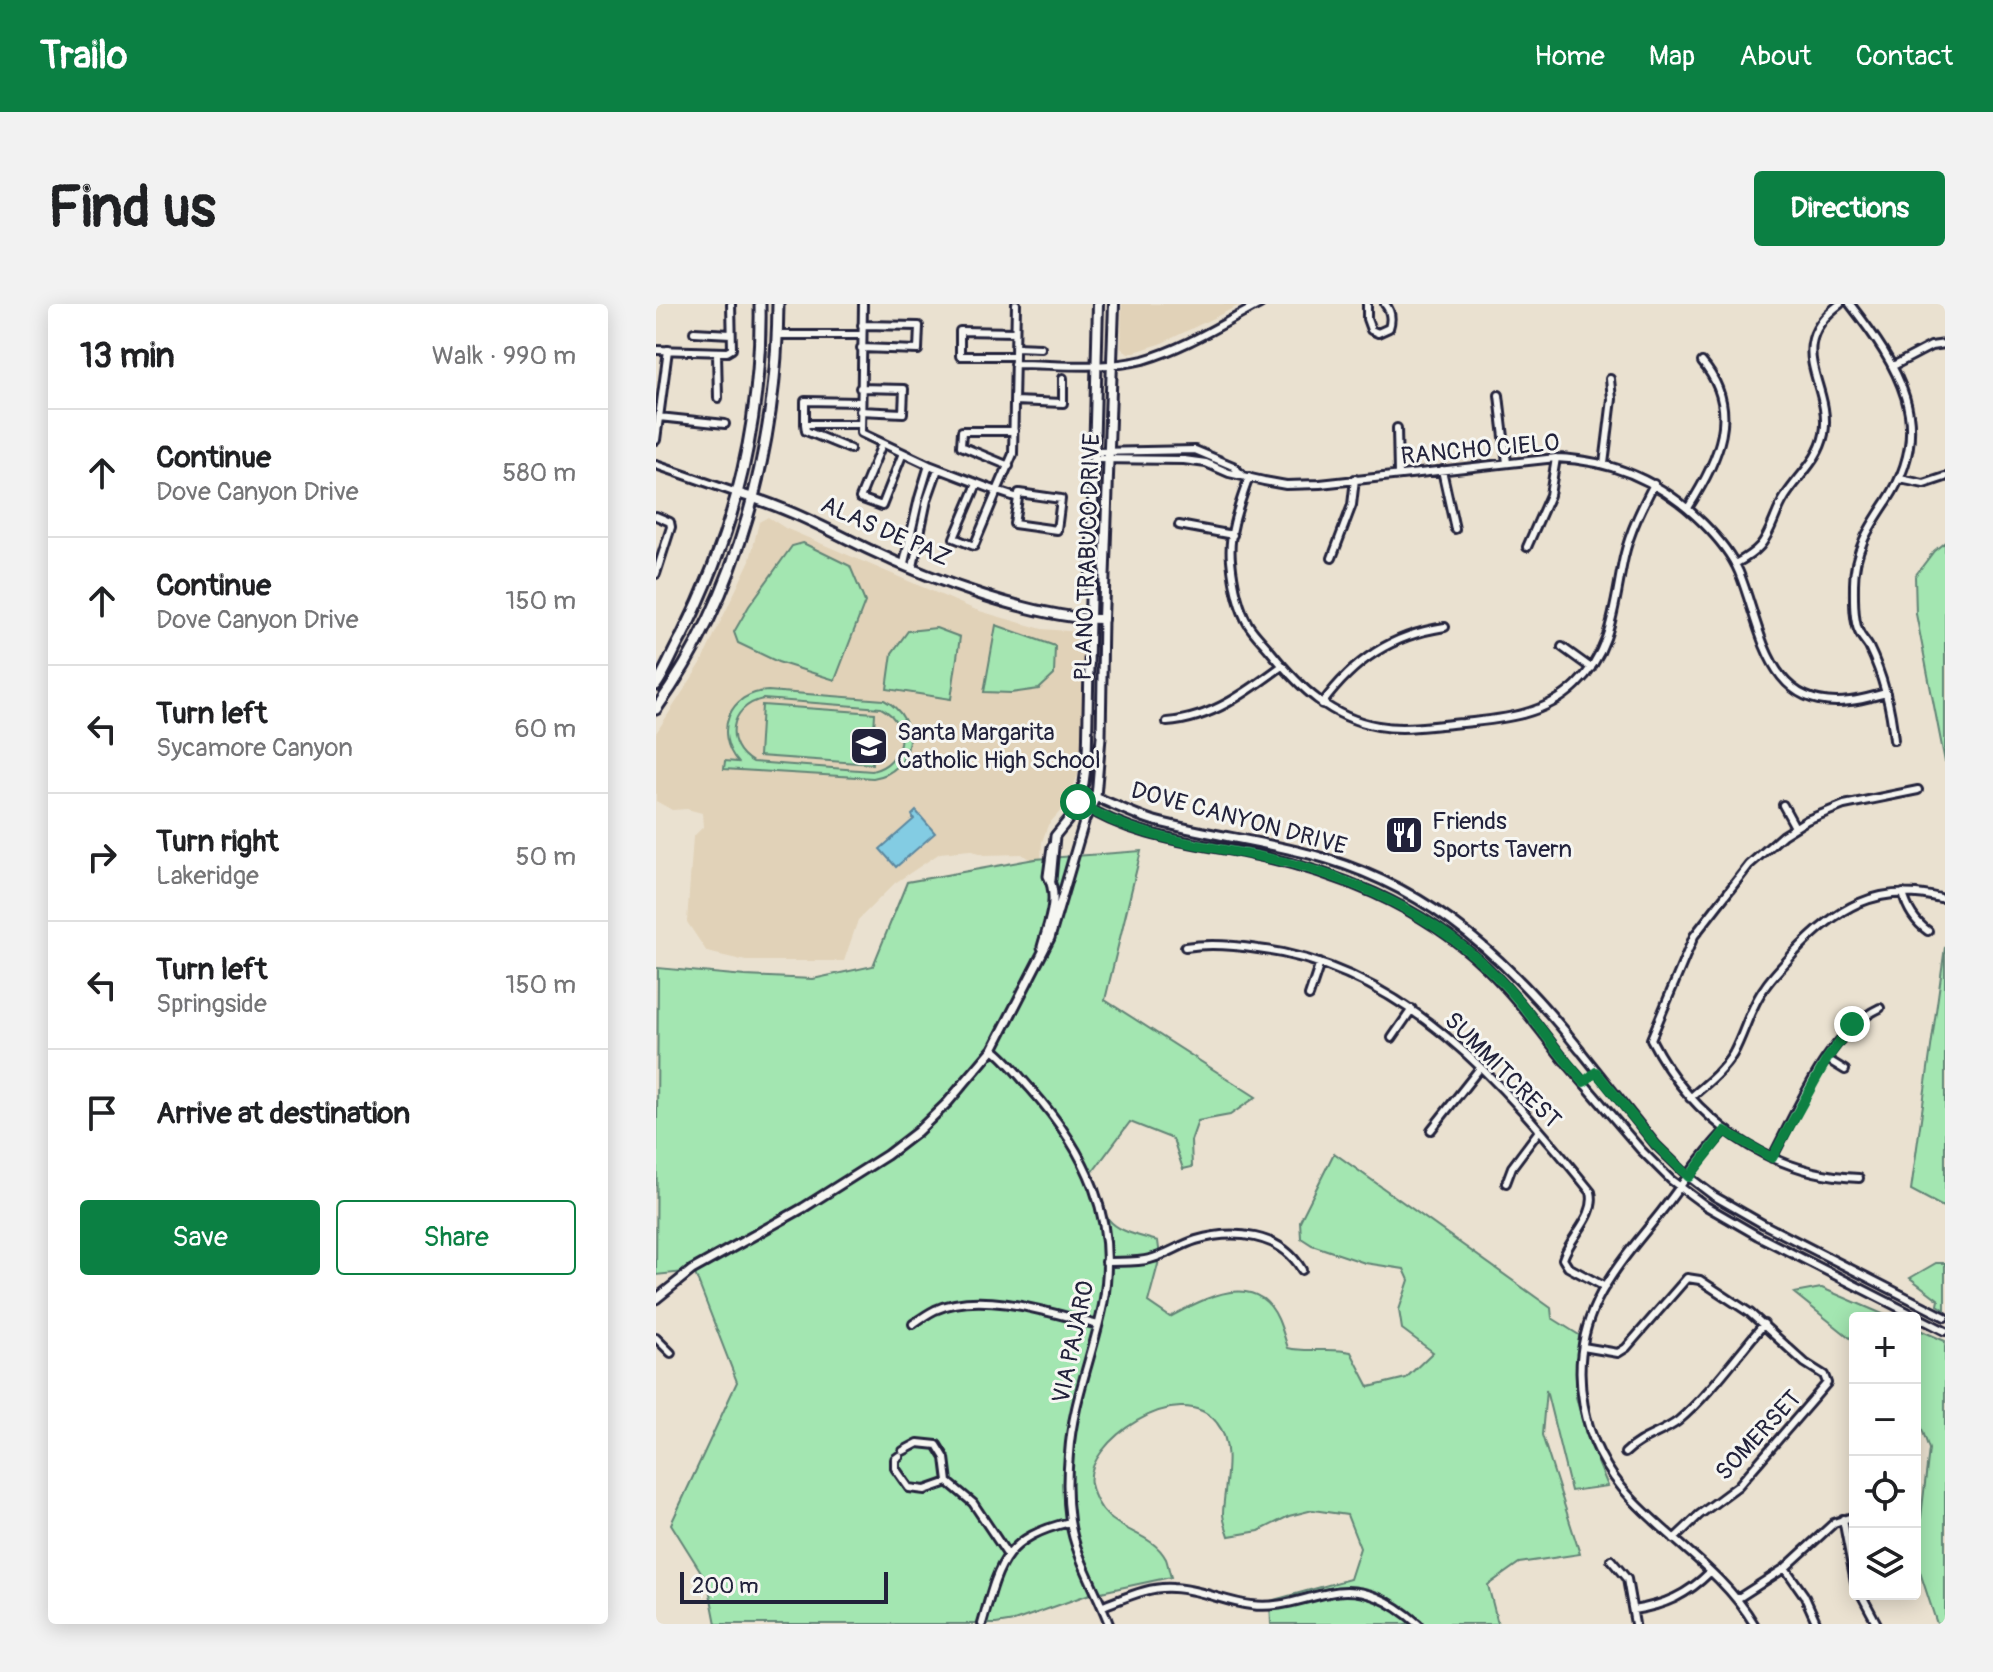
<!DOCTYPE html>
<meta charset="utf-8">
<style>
:root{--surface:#fff;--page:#f2f2f2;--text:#202124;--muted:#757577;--line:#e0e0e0;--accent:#0b8043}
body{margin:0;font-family:Pangolin,sans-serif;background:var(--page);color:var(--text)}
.controls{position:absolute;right:24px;bottom:24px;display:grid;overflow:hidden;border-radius:8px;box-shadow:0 4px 20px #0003}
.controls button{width:72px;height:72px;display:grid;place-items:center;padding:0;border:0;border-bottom:2px solid var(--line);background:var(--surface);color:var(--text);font:40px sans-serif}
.scale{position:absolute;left:24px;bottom:20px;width:208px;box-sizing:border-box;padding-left:8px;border:4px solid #22223b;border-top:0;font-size:22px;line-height:28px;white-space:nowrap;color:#22223b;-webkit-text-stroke:6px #f6f6f2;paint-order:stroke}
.stop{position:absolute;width:24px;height:24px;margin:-18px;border:6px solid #0b8043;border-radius:50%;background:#fff}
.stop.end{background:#0b8043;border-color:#fff;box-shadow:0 2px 8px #0008}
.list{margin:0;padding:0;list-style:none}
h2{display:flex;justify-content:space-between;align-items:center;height:104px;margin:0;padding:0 32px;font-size:34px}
h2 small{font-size:26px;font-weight:400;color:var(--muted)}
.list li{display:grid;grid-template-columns:52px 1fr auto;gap:24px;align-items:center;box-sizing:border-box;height:128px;padding:0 32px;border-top:2px solid var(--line)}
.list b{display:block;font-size:30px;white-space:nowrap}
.list p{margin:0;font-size:26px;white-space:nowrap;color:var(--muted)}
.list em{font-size:26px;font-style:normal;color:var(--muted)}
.actions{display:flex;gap:16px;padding:24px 32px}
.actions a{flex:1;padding:18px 0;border:2px solid var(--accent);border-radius:8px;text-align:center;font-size:28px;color:var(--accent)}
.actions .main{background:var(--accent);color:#fff}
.icon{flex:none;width:44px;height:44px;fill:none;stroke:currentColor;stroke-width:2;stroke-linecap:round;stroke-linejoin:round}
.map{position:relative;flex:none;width:1289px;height:1320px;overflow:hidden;border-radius:8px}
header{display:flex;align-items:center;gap:48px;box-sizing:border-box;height:112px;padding:0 40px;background:var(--accent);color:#fff}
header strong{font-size:38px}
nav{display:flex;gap:44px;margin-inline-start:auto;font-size:28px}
.intro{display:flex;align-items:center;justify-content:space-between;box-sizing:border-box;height:192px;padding:0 48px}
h1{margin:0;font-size:56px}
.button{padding:20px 36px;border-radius:8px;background:var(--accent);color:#fff;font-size:28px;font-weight:700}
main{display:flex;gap:48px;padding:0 48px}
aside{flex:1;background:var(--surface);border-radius:8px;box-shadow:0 4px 20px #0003}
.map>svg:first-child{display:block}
.built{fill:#e1d2b8}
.green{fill:#a3e6b1;stroke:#628476;stroke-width:2;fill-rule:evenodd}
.water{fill:#83cce3;stroke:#5c88a0;stroke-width:2}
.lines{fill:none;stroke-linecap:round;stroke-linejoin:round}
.minor-casing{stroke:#22223b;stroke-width:12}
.tertiary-casing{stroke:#22223b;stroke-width:13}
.secondary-casing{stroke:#22223b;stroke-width:14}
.primary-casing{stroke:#22223b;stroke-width:15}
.minor{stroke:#f6f6f2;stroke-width:6}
.tertiary{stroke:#f6f6f2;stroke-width:7}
.secondary{stroke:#f6f6f2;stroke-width:8}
.primary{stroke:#f6f6f2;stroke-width:9}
.route{stroke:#0b8043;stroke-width:10}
.labels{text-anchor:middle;stroke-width:6;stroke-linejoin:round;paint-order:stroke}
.street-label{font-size:24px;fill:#22223b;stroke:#f6f6f2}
.poi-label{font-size:24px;fill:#22223b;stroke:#f6f6f2;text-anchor:start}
</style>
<header>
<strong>Trailo</strong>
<nav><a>Home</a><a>Map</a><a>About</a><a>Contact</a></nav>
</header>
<div class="intro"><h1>Find us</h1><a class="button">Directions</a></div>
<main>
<aside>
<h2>13 min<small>Walk · 990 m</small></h2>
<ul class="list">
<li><svg class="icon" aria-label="ahead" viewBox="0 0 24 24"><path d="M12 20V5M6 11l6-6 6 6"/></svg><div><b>Continue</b><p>Dove Canyon Drive</p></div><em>580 m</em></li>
<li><svg class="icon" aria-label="ahead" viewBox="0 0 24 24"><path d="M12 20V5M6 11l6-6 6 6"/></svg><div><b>Continue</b><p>Dove Canyon Drive</p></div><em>150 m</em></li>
<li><svg class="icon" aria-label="left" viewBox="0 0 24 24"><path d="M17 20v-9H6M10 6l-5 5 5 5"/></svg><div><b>Turn left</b><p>Sycamore Canyon</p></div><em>60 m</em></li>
<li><svg class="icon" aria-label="right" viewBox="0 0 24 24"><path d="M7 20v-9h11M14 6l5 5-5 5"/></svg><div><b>Turn right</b><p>Lakeridge</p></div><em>50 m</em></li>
<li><svg class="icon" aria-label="left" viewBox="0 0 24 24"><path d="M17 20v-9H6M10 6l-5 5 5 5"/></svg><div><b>Turn left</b><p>Springside</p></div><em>150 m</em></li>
<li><svg class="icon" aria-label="arrive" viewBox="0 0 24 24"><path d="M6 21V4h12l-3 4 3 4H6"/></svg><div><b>Arrive at destination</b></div></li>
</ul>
<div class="actions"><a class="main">Save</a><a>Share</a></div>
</aside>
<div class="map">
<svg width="1289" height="1320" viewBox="0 0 1289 1320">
<rect width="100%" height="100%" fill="#eae1d0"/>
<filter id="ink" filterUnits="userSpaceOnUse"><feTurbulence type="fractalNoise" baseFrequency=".0125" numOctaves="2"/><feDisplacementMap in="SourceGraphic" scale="16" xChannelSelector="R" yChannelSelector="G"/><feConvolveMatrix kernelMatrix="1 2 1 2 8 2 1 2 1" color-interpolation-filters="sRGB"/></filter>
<g filter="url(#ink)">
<!-- built -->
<path class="built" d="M 466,0 L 586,0 L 504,40 L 472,50 L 465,43 Z
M 112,213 L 129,224 L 320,306 L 386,325 L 425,328 L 429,334 L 427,435 L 423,449 L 422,471 L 408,503 L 392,521 L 386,538 L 385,556 L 377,558 L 366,550 L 328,551 L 314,546 L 284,549 L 239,579 L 202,616 L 188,657 L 90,657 L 51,648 L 31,618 L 37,533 L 47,523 L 46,509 L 31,505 L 16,506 L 0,497 L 0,429 L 44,361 L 94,256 L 103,218 Z"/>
<!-- green -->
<path class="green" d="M 1289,238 L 1289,458 L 1260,310 L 1259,272 L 1278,247 Z
M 147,239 L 194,262 L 209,298 L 179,376 L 122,358 L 82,339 L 78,328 L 93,302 L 136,242 Z
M 340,321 L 399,342 L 398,371 L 383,385 L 355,389 L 328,388 Z
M 280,324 L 304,333 L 295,395 L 231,385 L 236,349 L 252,327 Z
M 112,387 L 228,396 C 266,415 259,468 217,474 L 68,465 L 69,457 L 82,458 C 57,429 73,388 112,387 ZM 107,395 L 225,404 C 255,420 249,459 216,467 L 97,458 C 67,441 73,402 107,395 Z
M 106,401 L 219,409 L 216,460 L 103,452 Z
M 485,547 L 449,696 L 600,793 L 574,811 L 542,817 L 535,837 L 536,863 L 527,865 L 517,835 L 474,818 L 433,873 C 451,921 451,924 502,937 L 504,953 L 492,998 L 514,1013 C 547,995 600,965 622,1015 C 626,1024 629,1035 632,1044 C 653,1049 674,1043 695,1048 L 713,1083 L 750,1074 L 777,1048 L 746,1025 L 743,1006 L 753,976 L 748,965 L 709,959 L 656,941 L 645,934 L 644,917 L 678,849 L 895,1004 L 896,1014 L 923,1031 L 920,1093 L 930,1130 L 952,1182 L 915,1187 L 890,1086 L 886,1131 L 924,1250 L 863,1259 L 832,1281 L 842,1320 L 615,1320 L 614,1297 L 694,1275 L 704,1244 L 691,1211 L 657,1206 L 633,1212 L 603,1227 L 573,1232 C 571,1225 567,1217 567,1209 C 568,1182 580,1142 561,1119 C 524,1072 427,1140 435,1180 C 446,1232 492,1221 510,1255 C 512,1260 513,1268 515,1273 L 431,1291 L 358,1317 L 340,1320 L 60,1320 L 52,1279 L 15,1220 L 81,1078 L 38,967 L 0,971 L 2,664 L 89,672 L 157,675 L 217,662 L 251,578 L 379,555 Z
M 1289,643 L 1289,904 L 1255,886 Z
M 1280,959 L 1289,959 L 1289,1006 L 1282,1001 L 1283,996 L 1254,974 Z
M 1165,984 L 1166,984 L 1236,1014 L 1199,1014 L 1199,1038 L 1138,989 Z
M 1259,1024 L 1289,1037 L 1289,1320 L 1281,1320 L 1260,1256 L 1273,1145 L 1259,1105 Z"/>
<!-- water -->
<path class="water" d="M 260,507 L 279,529 L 240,563 L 224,545 L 258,515 L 256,511 Z"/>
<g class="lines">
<defs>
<path id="minor" d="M 207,0 L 205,129 L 273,161 L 341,187 L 357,150 L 360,0
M 711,0 L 711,15 L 715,26 L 722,29 L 733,24 C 736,15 735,7 729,0
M 1194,0 C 1242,62 1281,121 1231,197 C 1213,224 1198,246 1198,280 C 1198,293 1197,316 1203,328 C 1205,333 1210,338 1213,343 C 1227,372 1235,404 1238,436
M 38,28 L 75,30
M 122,31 L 206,31
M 359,43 L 385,44
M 205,44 L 262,46 L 263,22 L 206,21
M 0,46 L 71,48 L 76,45 L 75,0
M 61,49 L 62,94
M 358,52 L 304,52 L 304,27 L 359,28
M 358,60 C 400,60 447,66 487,56 C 529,44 566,20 604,0
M 1237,62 L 1275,42 L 1289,40
M 843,91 L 851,159
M 358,97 L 407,99 L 407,74
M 204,107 L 247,109 L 248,85 L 204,84
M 3,113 L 69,120
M 149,120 L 150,127 L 194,145
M 204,120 L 149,120 L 149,97 L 204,98
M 741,124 L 742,170
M 0,136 L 12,46
M 226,140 L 204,194 L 226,202 L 247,149
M 440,148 L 539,146 L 577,162 L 586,171
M 439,155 L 528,156 L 550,159 L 573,169 L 608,177 L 630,181 L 664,180 L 900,154 C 958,156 1006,178 1047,219 C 1061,233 1075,249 1083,268 C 1106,324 1110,408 1194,397 C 1206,396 1218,392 1230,389
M 948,160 L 956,95 L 954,75
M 0,161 L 81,189
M 353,162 L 305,142 L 306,127 L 358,127
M 786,166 L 799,225
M 593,173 C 584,199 572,228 575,256 C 577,276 582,303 592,320 C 598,330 608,339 615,348 C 644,384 675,414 722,422 C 750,427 779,421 807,419 C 848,415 889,411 920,381 C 957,346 958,299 968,253 C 974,227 986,203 998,180
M 1244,175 L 1268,180 L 1289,173
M 321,180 L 298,234 L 318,242 L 341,187 L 362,194 L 363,189 L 405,195 L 401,226 L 358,220 L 362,194
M 1032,204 C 1062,157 1087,106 1046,58
M 0,212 L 14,218 L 15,223 L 0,270
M 523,221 L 577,231
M 871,243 L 894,191 L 900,154
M 676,254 L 696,201 L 699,175
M 248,259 L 263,194 L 273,161
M 1079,260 C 1088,255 1097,250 1104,242 C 1116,228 1119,208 1129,193 C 1142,172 1163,156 1168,130 C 1177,80 1125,44 1184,0
M 257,263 L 271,196 L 282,165
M 906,343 L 935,364
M 666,400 C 698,356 736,331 789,323
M 511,418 C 555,415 591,388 626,362
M 1127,501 L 1139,523
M 1247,589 C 1251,605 1258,617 1272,627
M 529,643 C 554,639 577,641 602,645 C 748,663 848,780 935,888 C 941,912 914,932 907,955 L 912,963 L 949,983
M 653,692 L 664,659
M 736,734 L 756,705
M 337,745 C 351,755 362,771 374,784 C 430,847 463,915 447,1001 C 437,1051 416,1100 413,1150 C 411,1171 411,1196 414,1217 C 419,1252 441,1287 453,1320
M 924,746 L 1000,841 L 1033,873 L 1058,892 L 1107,920 L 1289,1013
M 1171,755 L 1189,766
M 908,756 L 985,846 L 1015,876 L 1050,902 L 1102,932 L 1289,1027
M 1034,794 C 1049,781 1066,768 1077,750 C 1089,728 1094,703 1109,683 C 1117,671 1128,661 1137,650 C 1179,605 1221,578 1284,594
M 775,826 L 824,764
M 1069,827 C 1045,851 1026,881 1005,908 C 983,936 957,964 941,997 C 909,1063 926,1142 975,1194 C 1015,1237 1068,1269 1098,1320
M 1116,854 C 1142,805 1172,728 1224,704
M 1203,874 C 1112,871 1035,814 995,735 L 1038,632 L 1093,561 L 1127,531 L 1151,516 L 1188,501 L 1262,486
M 850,879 L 856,863 L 883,827
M 450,958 C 464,957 480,959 494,955 C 510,951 524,941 540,936 C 577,925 625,929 646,966
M 257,1020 C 264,1015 271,1010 279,1006 C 324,985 396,1009 442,1021
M 0,1034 L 15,1049
M 927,1043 L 962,1049 L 970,1044 L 1031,974 L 1044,976 L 1094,1009 L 1149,1059 L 1168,1071 L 1171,1079 L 1082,1182 L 1043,1211 L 1018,1235
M 969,1149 C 986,1132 1005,1130 1022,1117 C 1054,1090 1080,1052 1108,1020
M 243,1152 L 239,1155 L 239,1164 L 253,1184 L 269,1186 L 292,1178 L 289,1154 L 281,1141 L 262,1139 L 247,1147
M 292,1178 L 317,1199 L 351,1250
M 1187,1215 L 1199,1278
M 955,1256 L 971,1275 L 979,1320
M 1129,1264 L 1148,1291 L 1161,1320
M 1205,1290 L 1221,1320
M 1081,1295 L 1129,1264 L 1178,1219 L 1199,1212
M 447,1302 C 469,1294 493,1282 517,1284 C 544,1285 569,1298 595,1301 C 623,1305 647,1294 673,1289 C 708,1281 737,1298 762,1320
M 977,1306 C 1009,1301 1031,1291 1054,1268
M 326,1320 C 343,1260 347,1234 414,1218"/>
<path id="tertiary" d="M 425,488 C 451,496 474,510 499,517 C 556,532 615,538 671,555 C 780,588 855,659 924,746
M 422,498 C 474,532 531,538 590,549 C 677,566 765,601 830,663 C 859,691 883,724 908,756
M 395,576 L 399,532 L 417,510 L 428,479 L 431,456 L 434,315
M 386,643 C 392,620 404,595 392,572 L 396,543
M 0,995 L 36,966 L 147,904 L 231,851 L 261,828 L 292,798 L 337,745 L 394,634 L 429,515 L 440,493 L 445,433 L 447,315"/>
<path id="secondary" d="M 81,189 C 128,202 169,224 212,245 C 274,275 379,315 447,315 L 458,0
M 434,315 L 442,0"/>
<path id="primary" d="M 0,381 C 10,367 17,347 26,332 C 79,228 106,116 104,0
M 0,405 C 83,289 121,142 122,0"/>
</defs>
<!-- minor casing -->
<use href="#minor" class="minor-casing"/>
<!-- tertiary casing -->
<use href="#tertiary" class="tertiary-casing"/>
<!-- secondary casing -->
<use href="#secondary" class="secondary-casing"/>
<!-- primary casing -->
<use href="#primary" class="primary-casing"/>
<!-- minor -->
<use href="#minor" class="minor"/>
<!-- tertiary -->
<use href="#tertiary" class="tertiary"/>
<!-- secondary -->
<use href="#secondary" class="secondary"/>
<!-- primary -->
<use href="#primary" class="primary"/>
</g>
</g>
<g class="lines" filter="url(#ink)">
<!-- route -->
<path class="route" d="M 422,498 C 487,541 565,541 637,560 C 724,584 804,627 863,697 C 885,724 904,752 928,778 L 940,768 L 1000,841 L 1033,873 L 1069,827 L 1116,854 L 1171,755 L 1196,720"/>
</g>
<!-- icons -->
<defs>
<symbol id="school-square" viewBox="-11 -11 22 22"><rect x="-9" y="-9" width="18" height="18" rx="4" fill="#22223b" stroke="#f6f6f2"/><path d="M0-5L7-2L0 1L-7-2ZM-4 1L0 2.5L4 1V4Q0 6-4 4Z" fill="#fff"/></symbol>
<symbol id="restaurant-square" viewBox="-11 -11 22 22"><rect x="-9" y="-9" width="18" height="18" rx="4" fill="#22223b" stroke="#f6f6f2"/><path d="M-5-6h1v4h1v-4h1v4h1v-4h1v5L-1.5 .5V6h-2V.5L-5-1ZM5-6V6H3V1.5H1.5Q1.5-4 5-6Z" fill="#fff"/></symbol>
</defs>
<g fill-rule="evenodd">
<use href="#school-square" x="191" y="420" width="44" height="44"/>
<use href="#restaurant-square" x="726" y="509" width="44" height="44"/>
</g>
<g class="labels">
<!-- street labels -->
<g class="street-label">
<text transform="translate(824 145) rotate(-5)" y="8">RANCHO CIELO</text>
<text transform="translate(230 227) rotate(24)" y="8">ALAS DE PAZ</text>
<text transform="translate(431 253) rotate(-88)" y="8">PLANO TRABUCO DRIVE</text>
<text transform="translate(583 514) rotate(15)" y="8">DOVE CANYON DRIVE</text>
<text transform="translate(847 766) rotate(45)" y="8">SUMMITCREST</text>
<text transform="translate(417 1038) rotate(-78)" y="8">VIA PAJARO</text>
<text transform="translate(1102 1131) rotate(-47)" y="8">SOMERSET</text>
</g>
<!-- poi labels -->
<g class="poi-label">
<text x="241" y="436">Santa Margarita<tspan x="241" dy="28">Catholic High School</tspan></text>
<text x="776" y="525">Friends<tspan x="776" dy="28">Sports Tavern</tspan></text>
</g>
</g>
</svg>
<div class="controls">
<button>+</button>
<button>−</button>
<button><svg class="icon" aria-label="locate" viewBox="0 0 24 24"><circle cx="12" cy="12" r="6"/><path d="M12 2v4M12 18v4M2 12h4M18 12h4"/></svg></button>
<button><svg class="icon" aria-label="layers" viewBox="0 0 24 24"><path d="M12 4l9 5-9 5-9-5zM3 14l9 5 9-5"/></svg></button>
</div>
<div class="scale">200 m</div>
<div class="stop" style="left:422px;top:498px"></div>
<div class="stop end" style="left:1196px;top:720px"></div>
</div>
</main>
